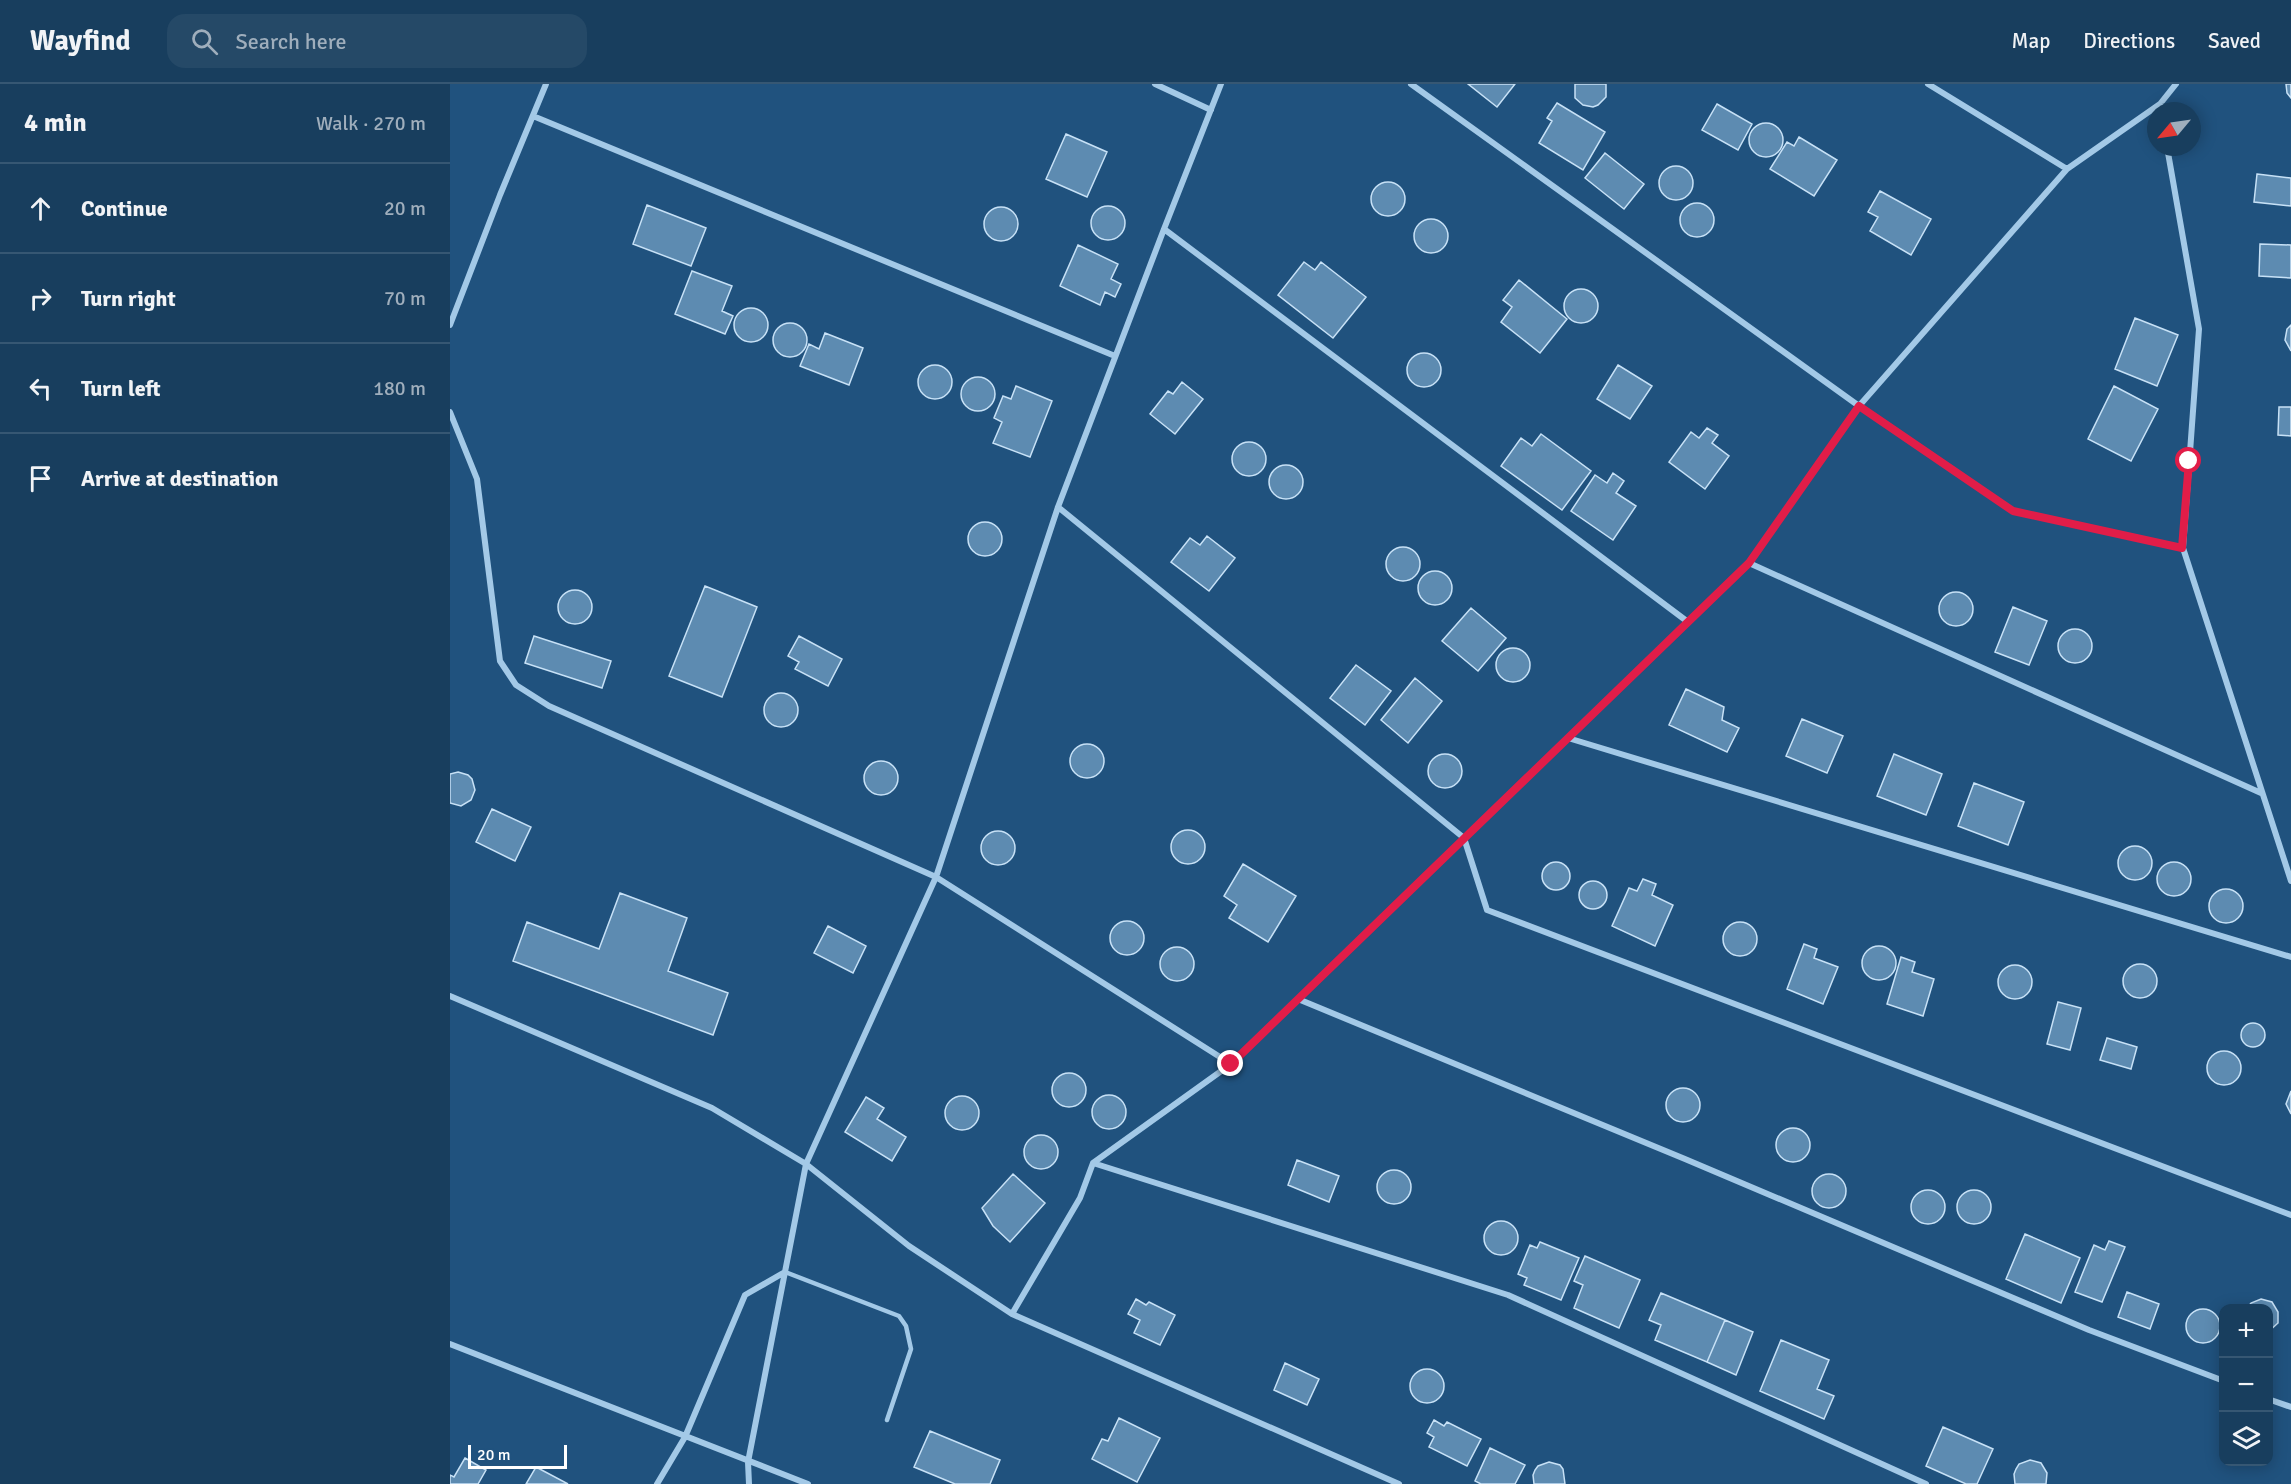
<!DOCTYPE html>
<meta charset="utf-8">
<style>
:root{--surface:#183e5e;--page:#254967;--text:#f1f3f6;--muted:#9faebc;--line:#365773}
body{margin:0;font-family:Signika,sans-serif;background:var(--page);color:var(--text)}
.controls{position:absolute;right:18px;bottom:18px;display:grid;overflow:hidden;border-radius:12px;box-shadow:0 3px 15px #0003}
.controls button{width:54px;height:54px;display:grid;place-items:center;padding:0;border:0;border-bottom:2px solid var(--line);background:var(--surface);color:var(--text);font:30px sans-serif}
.compass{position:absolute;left:1697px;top:18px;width:54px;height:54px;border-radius:50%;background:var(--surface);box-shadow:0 3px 15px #0003;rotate:241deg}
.scale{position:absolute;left:18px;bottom:15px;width:99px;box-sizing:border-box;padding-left:6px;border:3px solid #fff;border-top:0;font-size:16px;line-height:21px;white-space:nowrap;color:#fff;-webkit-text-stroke:4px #20527e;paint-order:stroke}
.stop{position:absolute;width:18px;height:18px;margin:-14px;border:4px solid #e11d48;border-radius:50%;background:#fff}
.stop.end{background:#e11d48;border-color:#fff;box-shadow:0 2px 6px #0008}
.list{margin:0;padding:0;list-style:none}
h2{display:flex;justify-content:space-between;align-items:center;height:78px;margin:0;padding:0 24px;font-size:26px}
h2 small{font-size:20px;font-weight:400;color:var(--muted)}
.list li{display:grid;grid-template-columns:39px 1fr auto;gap:18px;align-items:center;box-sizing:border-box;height:90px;padding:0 24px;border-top:2px solid var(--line)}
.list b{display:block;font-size:22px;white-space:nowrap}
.list em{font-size:20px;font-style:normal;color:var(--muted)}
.icon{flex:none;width:33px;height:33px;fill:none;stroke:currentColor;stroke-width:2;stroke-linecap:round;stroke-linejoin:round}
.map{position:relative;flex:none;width:1841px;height:1400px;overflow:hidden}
header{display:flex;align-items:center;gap:36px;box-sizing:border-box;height:84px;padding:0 30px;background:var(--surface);border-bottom:2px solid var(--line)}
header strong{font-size:28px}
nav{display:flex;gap:33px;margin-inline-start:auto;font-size:21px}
.search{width:420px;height:54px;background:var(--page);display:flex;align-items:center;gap:15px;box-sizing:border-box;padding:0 21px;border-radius:18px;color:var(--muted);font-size:22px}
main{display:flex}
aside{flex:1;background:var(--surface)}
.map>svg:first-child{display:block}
.building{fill:#5d8bb1;stroke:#c7e1f6;stroke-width:1.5}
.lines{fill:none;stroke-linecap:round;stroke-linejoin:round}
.lane{stroke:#a3c9e7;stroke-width:4.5}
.street{stroke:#a3c9e7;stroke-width:6}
.route{stroke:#e11d48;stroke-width:8}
</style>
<header>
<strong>Wayfind</strong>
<div class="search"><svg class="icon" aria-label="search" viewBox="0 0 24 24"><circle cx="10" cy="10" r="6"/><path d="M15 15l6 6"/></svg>Search here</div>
<nav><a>Map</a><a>Directions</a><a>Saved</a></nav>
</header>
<main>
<aside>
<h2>4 min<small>Walk · 270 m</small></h2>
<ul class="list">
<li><svg class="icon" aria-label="ahead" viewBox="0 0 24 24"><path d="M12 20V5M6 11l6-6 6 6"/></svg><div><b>Continue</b></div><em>20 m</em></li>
<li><svg class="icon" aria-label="right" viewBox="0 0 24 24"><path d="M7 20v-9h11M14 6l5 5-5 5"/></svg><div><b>Turn right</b></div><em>70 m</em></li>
<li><svg class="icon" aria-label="left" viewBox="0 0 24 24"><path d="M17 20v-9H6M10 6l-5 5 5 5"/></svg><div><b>Turn left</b></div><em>180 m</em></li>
<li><svg class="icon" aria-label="arrive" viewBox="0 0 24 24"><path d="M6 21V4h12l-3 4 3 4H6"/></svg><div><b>Arrive at destination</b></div></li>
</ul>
</aside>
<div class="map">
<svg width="1841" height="1400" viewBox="0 0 1841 1400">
<rect width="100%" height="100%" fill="#20527e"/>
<!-- building -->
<path class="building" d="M 1018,0 L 1065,0 L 1047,23 Z
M 1125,0 L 1156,0 L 1156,13 L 1148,21 L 1143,23 L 1133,21 L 1125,14 Z
M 1836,0 L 1841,0 L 1841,14 L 1837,9 Z
M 1107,19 L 1155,48 L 1133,86 L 1089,59 L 1102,37 L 1097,34 Z
M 1267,20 L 1302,40 L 1288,66 L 1252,46 Z
M1299 56a17 17 0 1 1 34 0a17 17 0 1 1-34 0Z
M 616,50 L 657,68 L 637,113 L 596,95 Z
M 1349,53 L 1387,76 L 1364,112 L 1320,85 L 1337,58 L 1344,62 Z
M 1155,69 L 1194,100 L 1174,125 L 1135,94 Z
M1209 99a17 17 0 1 1 34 0a17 17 0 1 1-34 0Z
M 1807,90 L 1841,94 L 1841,122 L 1804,118 Z
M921 115a17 17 0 1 1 34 0a17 17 0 1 1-34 0Z
M 1430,107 L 1481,135 L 1461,171 L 1420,147 L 1428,133 L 1418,128 Z
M1230 136a17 17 0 1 1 34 0a17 17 0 1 1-34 0Z
M 197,121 L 256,144 L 241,182 L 183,160 Z
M641 139a17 17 0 1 1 34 0a17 17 0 1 1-34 0Z
M534 140a17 17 0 1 1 34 0a17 17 0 1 1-34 0Z
M964 152a17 17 0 1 1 34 0a17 17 0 1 1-34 0Z
M 1810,160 L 1841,161 L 1841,194 L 1809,192 Z
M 628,161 L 668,180 L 661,195 L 671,200 L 665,213 L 655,208 L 650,221 L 610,202 Z
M 854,178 L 865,186 L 871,178 L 916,213 L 883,254 L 828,211 Z
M 242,187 L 282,202 L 272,227 L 283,232 L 275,250 L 225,230 Z
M 1069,196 L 1117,235 L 1090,269 L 1051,238 L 1062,223 L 1053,216 Z
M1114 222a17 17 0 1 1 34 0a17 17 0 1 1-34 0Z
M284 241a17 17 0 1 1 34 0a17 17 0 1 1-34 0Z
M 1685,234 L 1728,251 L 1707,302 L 1665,285 Z
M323 256a17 17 0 1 1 34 0a17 17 0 1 1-34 0Z
M 1841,241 L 1841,267 L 1835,256 L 1837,245 Z
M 375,249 L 413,264 L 399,301 L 350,282 L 359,260 L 369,265 Z
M957 286a17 17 0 1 1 34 0a17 17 0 1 1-34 0Z
M 1168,281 L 1202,302 L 1180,335 L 1147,315 Z
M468 298a17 17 0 1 1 34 0a17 17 0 1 1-34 0Z
M511 310a17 17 0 1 1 34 0a17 17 0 1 1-34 0Z
M 732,298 L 753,315 L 725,350 L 700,330 L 718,307 L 723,310 Z
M 566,302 L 602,317 L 580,373 L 543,359 L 552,338 L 544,334 L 553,312 L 561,315 Z
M 1664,302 L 1708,325 L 1681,377 L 1638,355 Z
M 1829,323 L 1841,323 L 1841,352 L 1828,351 Z
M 1257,344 L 1268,351 L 1262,359 L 1279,372 L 1255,405 L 1219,378 L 1241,348 L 1249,354 Z
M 1091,350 L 1141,387 L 1112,426 L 1051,382 L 1071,354 L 1082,362 Z
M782 375a17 17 0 1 1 34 0a17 17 0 1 1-34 0Z
M819 398a17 17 0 1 1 34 0a17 17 0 1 1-34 0Z
M 1163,389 L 1174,397 L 1166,409 L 1186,422 L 1163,456 L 1121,427 L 1145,391 L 1157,399 Z
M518 455a17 17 0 1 1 34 0a17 17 0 1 1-34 0Z
M 757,452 L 785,474 L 759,507 L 721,478 L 740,454 L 750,461 Z
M936 480a17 17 0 1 1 34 0a17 17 0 1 1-34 0Z
M968 504a17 17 0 1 1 34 0a17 17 0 1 1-34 0Z
M 255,502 L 307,523 L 272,613 L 219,592 Z
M108 523a17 17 0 1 1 34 0a17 17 0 1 1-34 0Z
M1489 525a17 17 0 1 1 34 0a17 17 0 1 1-34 0Z
M 1563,523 L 1597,537 L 1579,581 L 1545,568 Z
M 1021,524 L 1056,554 L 1028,587 L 992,557 Z
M1608 562a17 17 0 1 1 34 0a17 17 0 1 1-34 0Z
M 84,552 L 161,577 L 152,604 L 75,579 Z
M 349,552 L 392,575 L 378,602 L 345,585 L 349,578 L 338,572 Z
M1046 581a17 17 0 1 1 34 0a17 17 0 1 1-34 0Z
M 906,581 L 941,607 L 915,641 L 880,614 Z
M 965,594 L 992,617 L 958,659 L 931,636 Z
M 1236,605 L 1274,623 L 1272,636 L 1289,644 L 1277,668 L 1219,641 Z
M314 626a17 17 0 1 1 34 0a17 17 0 1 1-34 0Z
M 1352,635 L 1393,652 L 1377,689 L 1336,672 Z
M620 677a17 17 0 1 1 34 0a17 17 0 1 1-34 0Z
M 1444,670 L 1492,690 L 1476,731 L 1427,712 Z
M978 687a17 17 0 1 1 34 0a17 17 0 1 1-34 0Z
M414 694a17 17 0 1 1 34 0a17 17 0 1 1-34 0Z
M 8,688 L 18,691 L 22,695 L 25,706 L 21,716 L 11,722 L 0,719 L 0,690 Z
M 1524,699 L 1574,718 L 1558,761 L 1508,742 Z
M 42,725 L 81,743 L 65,777 L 26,758 Z
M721 763a17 17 0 1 1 34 0a17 17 0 1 1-34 0Z
M531 764a17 17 0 1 1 34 0a17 17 0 1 1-34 0Z
M1668 779a17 17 0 1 1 34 0a17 17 0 1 1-34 0Z
M1092 792a14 14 0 1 1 28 0a14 14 0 1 1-28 0Z
M1707 795a17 17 0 1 1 34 0a17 17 0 1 1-34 0Z
M 793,780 L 846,812 L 818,858 L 779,834 L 787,821 L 774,812 Z
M 1193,795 L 1206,800 L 1202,811 L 1223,821 L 1205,862 L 1162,842 L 1179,804 L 1187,807 Z
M1129 811a14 14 0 1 1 28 0a14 14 0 1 1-28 0Z
M1759 822a17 17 0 1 1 34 0a17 17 0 1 1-34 0Z
M 170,809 L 237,834 L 218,887 L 278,909 L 263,951 L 63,877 L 77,838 L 149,865 Z
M660 854a17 17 0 1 1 34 0a17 17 0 1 1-34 0Z
M1273 855a17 17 0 1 1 34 0a17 17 0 1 1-34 0Z
M 378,842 L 416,862 L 403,889 L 364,869 Z
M 1354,860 L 1367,865 L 1364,874 L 1388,883 L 1373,920 L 1337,905 Z
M1412 879a17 17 0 1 1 34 0a17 17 0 1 1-34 0Z
M710 880a17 17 0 1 1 34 0a17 17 0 1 1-34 0Z
M 1451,873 L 1465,878 L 1462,888 L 1484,895 L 1473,932 L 1437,920 Z
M1673 897a17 17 0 1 1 34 0a17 17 0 1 1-34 0Z
M1548 898a17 17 0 1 1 34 0a17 17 0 1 1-34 0Z
M 1608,918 L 1631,924 L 1620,966 L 1597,960 Z
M1791 951a12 12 0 1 1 24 0a12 12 0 1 1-24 0Z
M 1657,954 L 1687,963 L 1681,985 L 1650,976 Z
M1757 984a17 17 0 1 1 34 0a17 17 0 1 1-34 0Z
M602 1006a17 17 0 1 1 34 0a17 17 0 1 1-34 0Z
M1216 1021a17 17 0 1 1 34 0a17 17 0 1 1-34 0Z
M 1841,1007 L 1841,1030 L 1836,1020 Z
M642 1028a17 17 0 1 1 34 0a17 17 0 1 1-34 0Z
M495 1029a17 17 0 1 1 34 0a17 17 0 1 1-34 0Z
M 416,1013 L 434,1024 L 427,1035 L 456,1053 L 442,1077 L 395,1048 Z
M1326 1061a17 17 0 1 1 34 0a17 17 0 1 1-34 0Z
M574 1068a17 17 0 1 1 34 0a17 17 0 1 1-34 0Z
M 847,1076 L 889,1092 L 879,1118 L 838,1101 Z
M927 1103a17 17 0 1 1 34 0a17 17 0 1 1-34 0Z
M 563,1090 L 595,1119 L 560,1158 L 543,1142 L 532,1124 Z
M1362 1107a17 17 0 1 1 34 0a17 17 0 1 1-34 0Z
M1461 1123a17 17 0 1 1 34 0a17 17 0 1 1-34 0Z
M1507 1123a17 17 0 1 1 34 0a17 17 0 1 1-34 0Z
M1034 1154a17 17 0 1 1 34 0a17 17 0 1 1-34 0Z
M 1575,1150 L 1630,1174 L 1611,1219 L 1556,1195 Z
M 1659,1157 L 1675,1163 L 1652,1218 L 1625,1208 L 1644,1161 L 1655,1166 Z
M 1090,1158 L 1129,1174 L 1111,1216 L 1074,1201 L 1077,1194 L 1068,1190 L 1080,1161 L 1087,1164 Z
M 1135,1172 L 1190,1196 L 1169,1244 L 1124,1224 L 1133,1201 L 1124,1197 Z
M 1677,1208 L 1709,1220 L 1700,1245 L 1668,1233 Z
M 1211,1209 L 1275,1236 L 1257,1278 L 1205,1256 L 1211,1241 L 1199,1236 Z
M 686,1215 L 696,1221 L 699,1218 L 725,1231 L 710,1261 L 684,1249 L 690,1236 L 678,1230 Z
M 1811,1215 L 1822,1218 L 1828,1228 L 1828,1239 L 1818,1248 L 1818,1224 L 1797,1224 L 1801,1219 Z
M1736 1242a17 17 0 1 1 34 0a17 17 0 1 1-34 0Z
M 1275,1236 L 1303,1248 L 1286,1291 L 1257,1278 Z
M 1331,1256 L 1379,1276 L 1367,1305 L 1384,1312 L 1374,1335 L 1310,1307 Z
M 835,1279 L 869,1295 L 857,1321 L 824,1306 Z
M960 1302a17 17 0 1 1 34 0a17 17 0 1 1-34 0Z
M 669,1334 L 710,1354 L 687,1398 L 642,1375 L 652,1355 L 658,1357 Z
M 984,1336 L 994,1342 L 997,1338 L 1031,1355 L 1017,1382 L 979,1363 L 984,1353 L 977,1349 Z
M 1493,1343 L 1543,1365 L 1527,1400 L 1516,1400 L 1476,1382 Z
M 480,1347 L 550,1376 L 540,1400 L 505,1400 L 464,1383 Z
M 1040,1364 L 1075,1381 L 1065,1400 L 1031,1400 L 1025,1397 Z
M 15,1374 L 36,1386 L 28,1400 L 0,1400 L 0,1391 L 4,1393 Z
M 1580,1376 L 1591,1379 L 1597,1389 L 1596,1400 L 1565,1400 L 1564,1390 L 1566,1385 L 1569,1380 Z
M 1099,1378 L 1110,1381 L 1113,1385 L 1115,1400 L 1084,1400 L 1083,1391 L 1085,1386 L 1088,1382 Z
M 86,1383 L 118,1400 L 76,1400 Z"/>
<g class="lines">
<!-- lane -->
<path class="lane" d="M 335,1188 L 449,1232 L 456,1242 L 461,1265 L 437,1336"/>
<!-- street -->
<path class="street" d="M 705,0 L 761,26
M 961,0 L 1409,322 L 1563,427 L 1733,464
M 1478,0 L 1617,85
M 83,32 L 665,272
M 1717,63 L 1749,245 L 1733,464 L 1841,797
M 714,145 L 1238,538
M 0,241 L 50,111 L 96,0
M 0,328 L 27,395 L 50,577 L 66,601 L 99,622 L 486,793 L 781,980
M 608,423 L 1014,754 L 1037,826 L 1841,1131
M 1299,479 L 1811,709
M 1118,654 L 1841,873
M 0,912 L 262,1024 L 356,1080 L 459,1162 L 562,1230 L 949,1400
M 848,915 L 1235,1075 L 1639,1246 L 1774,1297
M 643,1079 L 1058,1211 L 1476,1400
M 562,1230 L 630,1114 L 643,1079 L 781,980 L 1299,479 L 1409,322 L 1617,85 L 1710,20 L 1726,0
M 0,1260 L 358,1400
M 1818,1315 L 1841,1323
M 207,1400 L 235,1353 L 295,1211 L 335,1188
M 299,1400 L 298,1378 L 356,1080 L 486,793 L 608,423 L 714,145 L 771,0"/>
</g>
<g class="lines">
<!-- route -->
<path class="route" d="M 781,980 L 1299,479 L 1409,322 L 1563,427 L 1732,464 L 1739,377"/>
</g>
</svg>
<div class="controls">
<button>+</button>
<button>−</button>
<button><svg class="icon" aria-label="layers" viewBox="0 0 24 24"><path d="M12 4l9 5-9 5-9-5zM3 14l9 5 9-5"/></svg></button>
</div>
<svg class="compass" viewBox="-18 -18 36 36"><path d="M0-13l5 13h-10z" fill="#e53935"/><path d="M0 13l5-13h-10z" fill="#9faebc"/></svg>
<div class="scale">20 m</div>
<div class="stop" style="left:1739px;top:377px"></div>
<div class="stop end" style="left:781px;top:980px"></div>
</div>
</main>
